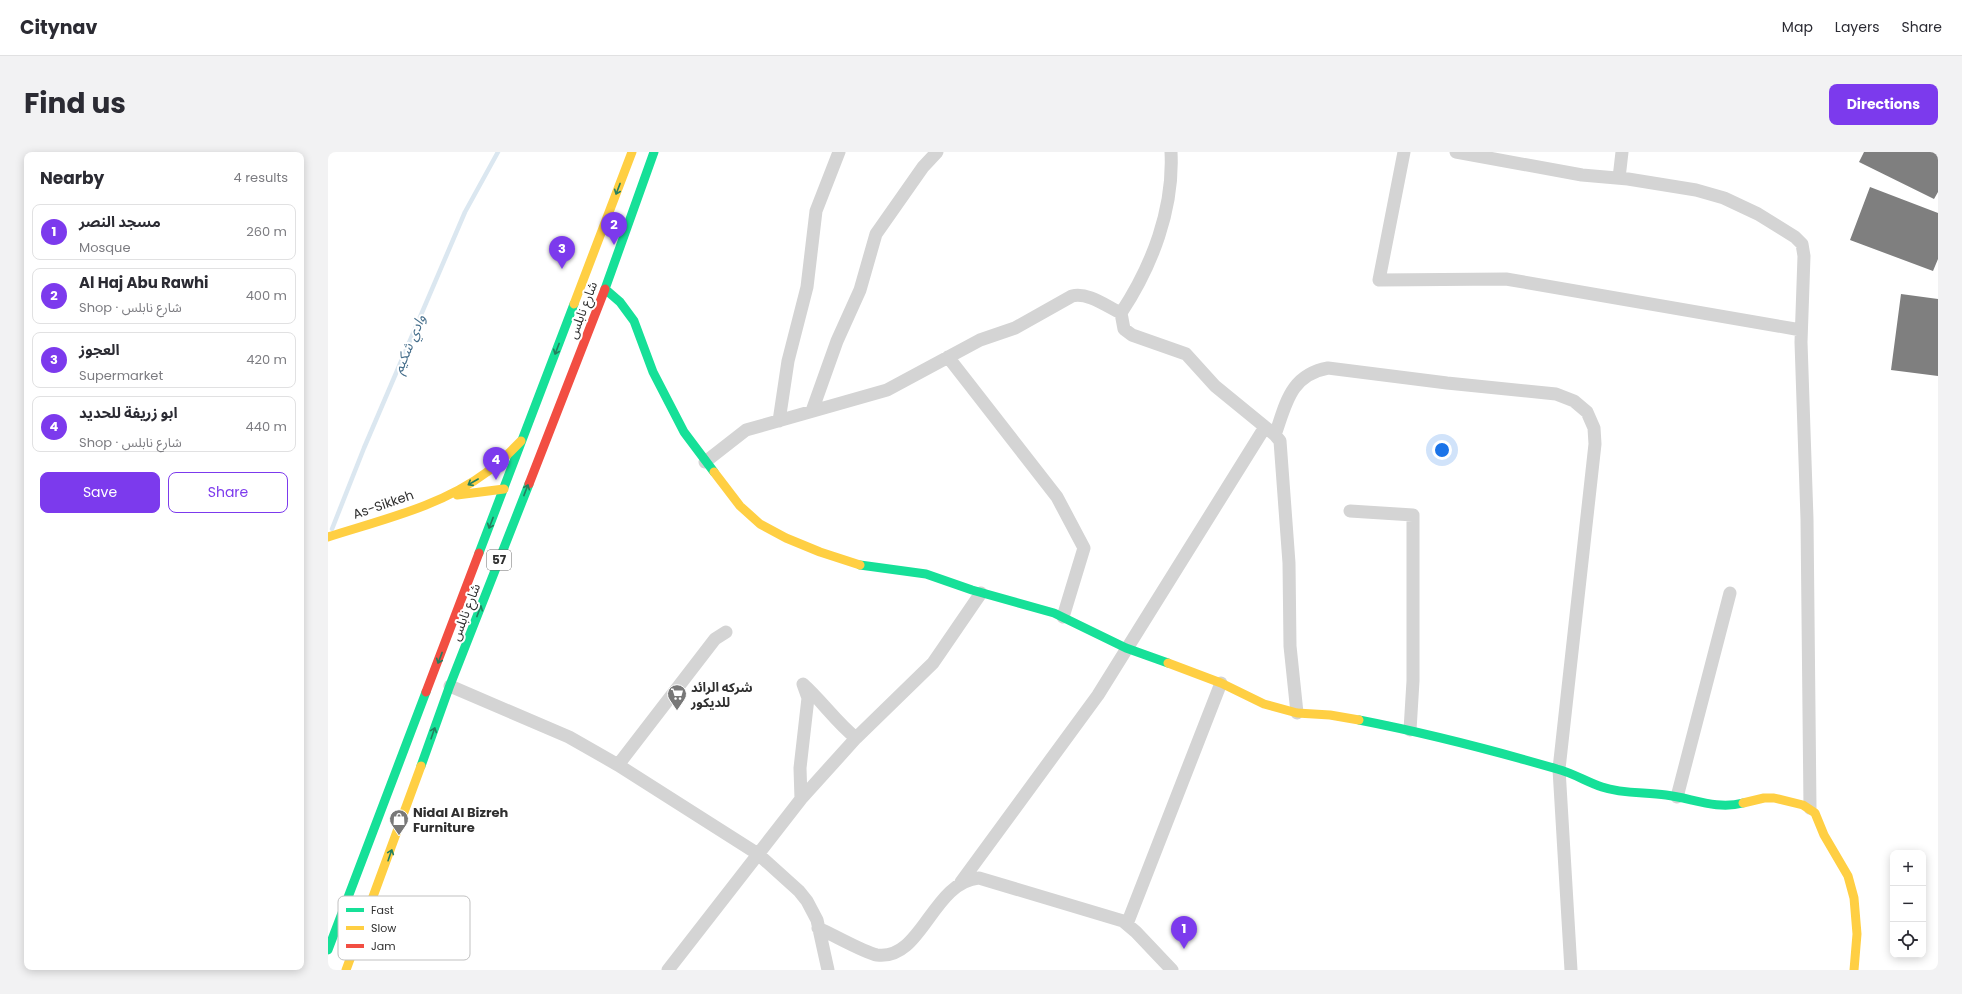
<!DOCTYPE html>
<meta charset="utf-8">
<style>
:root{--surface:#fff;--page:#f2f2f3;--text:#2b2b33;--muted:#7c7c81;--line:#e1e1e2;--accent:#7c3aed}
body{margin:0;font-family:Poppins,"Noto Sans Arabic",sans-serif;background:var(--page);color:var(--text)}
.controls{position:absolute;right:12px;bottom:12px;display:grid;overflow:hidden;border-radius:8px;box-shadow:0 2px 10px #0003}
.controls button{width:36px;height:36px;display:grid;place-items:center;padding:0;border:0;border-bottom:1px solid var(--line);background:var(--surface);color:var(--text);font:20px sans-serif}
.you{position:absolute;left:1114px;top:298px;width:14px;height:14px;margin:-10px;border:3px solid #fff;border-radius:50%;background:#1a73e8;box-shadow:0 0 0 6px #1a73e833}
.badge{display:grid;place-items:center;width:26px;height:26px;border-radius:50%;background:var(--accent);color:#fff;font-size:13px;font-weight:700}
.pin{position:absolute;translate:-50% -33px;filter:drop-shadow(0 1px 2px #0008)}
.pin::after{content:'';position:absolute;top:21px;width:14px;height:12px;background:inherit;clip-path:polygon(0 0,100% 0,50% 100%)}
.list{margin:0;padding:0;list-style:none}
h2{display:flex;justify-content:space-between;align-items:center;height:52px;margin:0;padding:0 16px;font-size:17px}
h2 small{font-size:13px;font-weight:400;color:var(--muted)}
.list li{display:grid;grid-template-columns:26px 1fr auto;gap:12px;align-items:center;box-sizing:border-box;height:56px;margin:0 8px 8px;padding:0 8px;border:1px solid var(--line);border-radius:8px}
.list b{display:block;font-size:15px;white-space:nowrap}
.list p{margin:0;font-size:13px;white-space:nowrap;color:var(--muted)}
.list em{font-size:13px;font-style:normal;color:var(--muted)}
.actions{display:flex;gap:8px;padding:12px 16px}
.actions a{flex:1;padding:9px 0;border:1px solid var(--accent);border-radius:8px;text-align:center;font-size:14px;color:var(--accent)}
.actions .main{background:var(--accent);color:#fff}
.icon{flex:none;width:22px;height:22px;fill:none;stroke:currentColor;stroke-width:2;stroke-linecap:round;stroke-linejoin:round}
.map{position:relative;flex:none;width:1610px;height:818px;overflow:hidden;border-radius:8px}
header{display:flex;align-items:center;gap:24px;box-sizing:border-box;height:56px;padding:0 20px;background:var(--surface);border-bottom:1px solid var(--line)}
header strong{font-size:19px}
nav{display:flex;gap:22px;margin-inline-start:auto;font-size:14px}
.intro{display:flex;align-items:center;justify-content:space-between;box-sizing:border-box;height:96px;padding:0 24px}
h1{margin:0;font-size:28px}
.button{padding:10px 18px;border-radius:8px;background:var(--accent);color:#fff;font-size:14px;font-weight:700}
main{display:flex;gap:24px;padding:0 24px}
aside{flex:1;background:var(--surface);border-radius:8px;box-shadow:0 2px 10px #0003}
.map>svg:first-child{display:block}
.lines{fill:none;stroke-linecap:round;stroke-linejoin:round}
.stream{stroke:#dbe7f0;stroke-width:4.5}
.building{fill:#7f7f7f}
.street{stroke:#d4d4d4;stroke-width:13}
.fast{stroke:#16e098;stroke-width:9}
.slow{stroke:#ffcf43;stroke-width:9}
.jam{stroke:#f24e42;stroke-width:9}
.oneway{stroke:#247f5e}
.labels{text-anchor:middle;stroke-width:4;stroke-linejoin:round;paint-order:stroke}
.shield{fill:#fff;stroke:#6d6d6d;stroke-width:1}
.shield-label{font-size:12px;font-weight:bold;fill:#2f2f2f}
.street-label{font-size:13px;fill:#2f2f2f;stroke:#fff}
.poi-label{font-size:13px;font-weight:bold;fill:#2f2f2f;stroke:#fff;text-anchor:start}
.water-label{font-size:14px;font-style:italic;fill:#446d8a;stroke:#fff}
.key{fill:#fff;stroke:#c1c1c1;stroke-width:1}
.key-label{font-size:11px;fill:#2f2f2f}
</style>
<header>
<strong>Citynav</strong>
<nav><a>Map</a><a>Layers</a><a>Share</a></nav>
</header>
<div class="intro"><h1>Find us</h1><a class="button">Directions</a></div>
<main>
<aside>
<h2>Nearby<small>4 results</small></h2>
<ul class="list">
<li><span class="badge">1</span><div><b>مسجد النصر</b><p>Mosque</p></div><em>260 m</em></li>
<li><span class="badge">2</span><div><b>Al Haj Abu Rawhi</b><p>Shop · شارع نابلس</p></div><em>400 m</em></li>
<li><span class="badge">3</span><div><b>العجوز</b><p>Supermarket</p></div><em>420 m</em></li>
<li><span class="badge">4</span><div><b>ابو زريفة للحديد</b><p>Shop · شارع نابلس</p></div><em>440 m</em></li>
</ul>
<div class="actions"><a class="main">Save</a><a>Share</a></div>
</aside>
<div class="map">
<svg width="1610" height="818" viewBox="0 0 1610 818">
<rect width="100%" height="100%" fill="#fff"/>
<g class="lines">
<!-- stream -->
<path class="stream" d="M 4,377 L 36,296 L 137,60 L 170,0"/>
</g>
<!-- building -->
<path class="building" d="M 1536,0 L 1610,0 L 1610,40 L 1606,47 L 1531,10 Z
M 1542,35 L 1610,61 L 1610,107 L 1605,119 L 1522,88 Z
M 1573,142 L 1610,147 L 1610,224 L 1563,218 Z"/>
<g class="lines">
<!-- street -->
<path class="street" d="M 1076,0 L 1051,128 L 1178,127 L 1473,178
M 1128,0 L 1254,23 L 1300,27 L 1368,38 L 1396,46 L 1430,62 L 1467,85 L 1474,92 L 1476,104 L 1473,190 L 1479,367 L 1482,656
M 1291,26 L 1294,0
M 793,161 L 796,177 L 804,183 L 858,202 L 887,234 L 947,283 L 952,289 L 961,411 L 962,494 L 969,561
M 620,205 L 729,345 L 756,396 L 735,465
M 484,259 L 509,189 L 532,138 L 548,82 L 595,15 L 609,0
M 451,269 L 460,209 L 479,135 L 488,59 L 511,0
M 947,283 C 958,252 962,223 1000,216 L 1119,231 L 1228,242 L 1246,249 L 1259,260 L 1266,276 L 1267,292 L 1231,617 L 1243,818
M 377,310 L 418,278 L 559,238 L 652,188 L 687,176 L 744,144 C 760,140 778,154 793,161 C 824,114 846,57 843,0
M 1022,359 L 1085,363 L 1085,529 L 1082,578
M 122,534 L 241,585 L 290,613 L 430,702 L 471,739 L 479,749 L 489,768 L 500,818
M 290,613 L 387,487 L 398,480
M 1349,645 L 1402,441
M 473,647 L 472,616 L 480,546 L 475,532 C 494,549 508,570 528,586
M 633,730 L 770,543 L 937,275
M 799,772 L 893,531
M 490,776 C 504,782 537,801 549,803 C 594,809 604,730 651,726 L 795,769 L 808,780 L 844,818
M 340,818 L 473,647 L 528,586 L 605,511 L 653,441"/>
<!-- fast -->
<path class="fast" d="M 277,137 L 292,150 L 306,169 L 325,220 L 356,280 L 386,320
M 277,137 L 326,0
M 151,401 L 246,152
M 532,413 L 598,422 L 644,438 L 726,461 L 798,496 L 840,511
M 1031,568 C 1098,581 1164,598 1229,617 C 1245,621 1259,630 1274,635 C 1295,642 1316,640 1338,643 C 1364,646 1388,658 1415,651
M 93,614 L 122,533 L 201,332
M 0,798 L 98,540"/>
<!-- slow -->
<path class="slow" d="M 246,152 L 304,0
M 386,320 L 412,354 L 432,372 L 458,386 L 492,400 L 532,413
M 129,343 L 176,337
M 0,385 C 53,368 114,354 159,320 C 172,311 182,300 193,289
M 840,511 L 893,531 L 936,552 L 969,561 L 1002,563 L 1031,568
M 1415,651 L 1436,646 L 1446,646 L 1475,653 L 1487,661 L 1496,683 L 1520,724 L 1526,746 L 1529,782 L 1526,818
M 18,818 L 93,614"/>
<!-- jam -->
<path class="jam" d="M 201,332 L 277,137
M 98,540 L 151,401"/>
</g>
<!-- one-way arrows -->
<defs><path id="oneway-shaft" d="M-6 0H5M1.5-3L5.5 0L1.5 3" fill="none" stroke-width="1.6" stroke-linecap="round" stroke-linejoin="round"/></defs>
<g class="oneway">
<use href="#oneway-shaft" transform="translate(290 37) rotate(111)"/>
<use href="#oneway-shaft" transform="translate(229 197) rotate(111)"/>
<use href="#oneway-shaft" transform="translate(145 330) rotate(150)"/>
<use href="#oneway-shaft" transform="translate(198 338) rotate(-69)"/>
<use href="#oneway-shaft" transform="translate(163 371) rotate(111)"/>
<use href="#oneway-shaft" transform="translate(151 459) rotate(-69)"/>
<use href="#oneway-shaft" transform="translate(112 506) rotate(111)"/>
<use href="#oneway-shaft" transform="translate(105 581) rotate(-71)"/>
<use href="#oneway-shaft" transform="translate(62 703) rotate(-71)"/>
</g>
<!-- icons -->
<defs>
<symbol id="supermarket-pin" viewBox="-11 -11 22 30"><path d="M0 17L-7.5 6A9.5 9.5 0 1 1 7.5 6Z" fill="#787878" stroke="#fff"/><path d="M-6-5.5h2.5l.6 2H6L4.5 2H-2.5L-4.4-4H-6ZM-1.5 3.2a1.3 1.3 0 1 0 .1 0ZM3 3.2a1.3 1.3 0 1 0 .1 0Z" fill="#fff"/></symbol>
<symbol id="shop-pin" viewBox="-11 -11 22 30"><path d="M0 17L-7.5 6A9.5 9.5 0 1 1 7.5 6Z" fill="#787878" stroke="#fff"/><path d="M-5-2.5h2.3a2.7 3.5 0 0 1 5.4 0H5L5.5 6h-11ZM-1.5-2.5h3a1.5 2.3 0 0 0-3 0Z" fill="#fff"/></symbol>
</defs>
<g fill-rule="evenodd">
<use href="#supermarket-pin" x="338" y="531" width="22" height="30"/>
<use href="#shop-pin" x="60" y="656" width="22" height="30"/>
</g>
<g class="labels">
<!-- shield labels -->
<rect class="shield" x="159" y="398" width="24" height="20" rx="3"/>
<g class="shield-label">
<text x="171" y="412">57</text>
</g>
<!-- street labels -->
<g class="street-label">
<text transform="translate(254 158) rotate(-69)" y="5">شارع نابلس</text>
<text transform="translate(55 352) rotate(-19)" y="5">As-Sikkeh</text>
<text transform="translate(137 460) rotate(-69)" y="5">شارع نابلس</text>
</g>
<!-- poi labels -->
<g class="poi-label">
<text x="363" y="540">شركه الرائد<tspan x="363" dy="15">للديكور</tspan></text>
<text x="85" y="665">Nidal Al Bizreh<tspan x="85" dy="15">Furniture</tspan></text>
</g>
<!-- water labels -->
<g class="water-label">
<text transform="translate(81 192) rotate(-67)" y="5">وادي شكيم</text>
</g>
</g>
<!-- legend -->
<rect x="10" y="744" width="132" height="64" rx="6" class="key"/>
<rect x="18" y="756" width="18" height="4" fill="#16e098"/>
<rect x="18" y="774" width="18" height="4" fill="#ffcf43"/>
<rect x="18" y="792" width="18" height="4" fill="#f24e42"/>
<g class="key-label">
<text x="43" y="762">Fast</text>
<text x="43" y="780">Slow</text>
<text x="43" y="798">Jam</text>
</g>
</svg>
<div class="controls">
<button>+</button>
<button>−</button>
<button><svg class="icon" aria-label="locate" viewBox="0 0 24 24"><circle cx="12" cy="12" r="6"/><path d="M12 2v4M12 18v4M2 12h4M18 12h4"/></svg></button>
</div>
<div class="you"></div>
<div class="pin badge" style="left:856px;top:797px">1</div>
<div class="pin badge" style="left:286px;top:93px">2</div>
<div class="pin badge" style="left:234px;top:117px">3</div>
<div class="pin badge" style="left:168px;top:328px">4</div>
</div>
</main>
